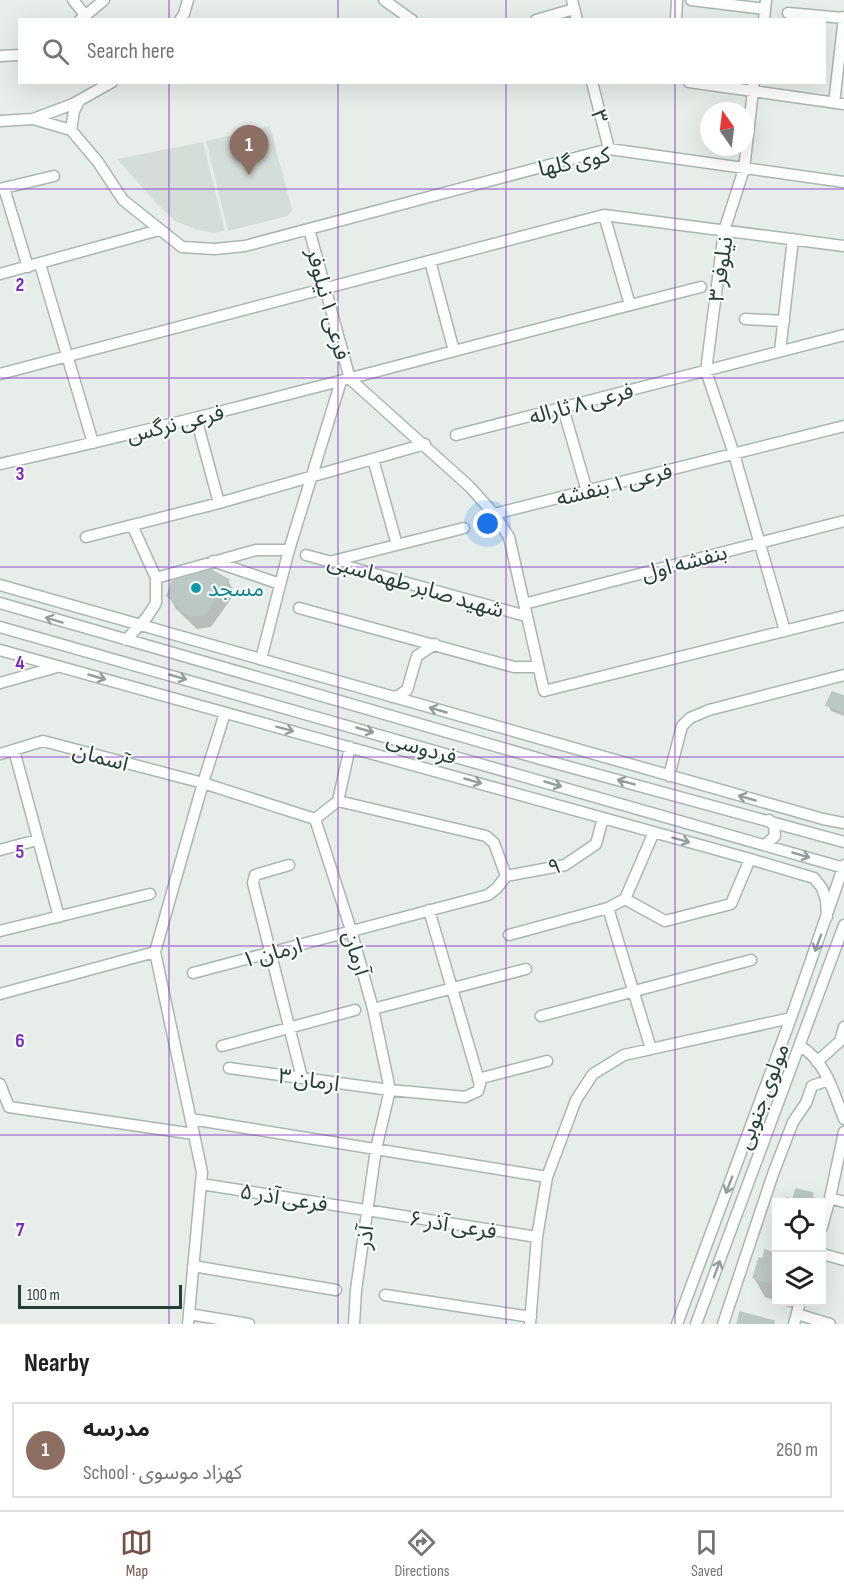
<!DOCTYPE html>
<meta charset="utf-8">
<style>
:root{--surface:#fff;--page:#f2f2f2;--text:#202124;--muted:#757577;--line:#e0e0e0;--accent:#775047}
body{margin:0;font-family:"Sofia Sans Condensed","Noto Sans Arabic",sans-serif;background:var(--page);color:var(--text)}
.controls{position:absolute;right:18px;bottom:18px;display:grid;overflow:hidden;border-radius:0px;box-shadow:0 6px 24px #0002}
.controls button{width:54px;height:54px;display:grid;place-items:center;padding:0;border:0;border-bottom:2px solid var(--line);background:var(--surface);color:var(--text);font:30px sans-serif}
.compass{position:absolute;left:700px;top:102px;width:54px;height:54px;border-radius:50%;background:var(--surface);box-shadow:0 6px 24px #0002;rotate:346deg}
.scale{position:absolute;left:18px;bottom:15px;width:164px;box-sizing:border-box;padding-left:6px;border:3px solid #273e37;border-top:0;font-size:16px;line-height:21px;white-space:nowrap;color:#273e37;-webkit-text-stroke:4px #f7faf9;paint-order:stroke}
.you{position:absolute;left:488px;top:524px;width:21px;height:21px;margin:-15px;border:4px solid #fff;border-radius:50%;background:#1a73e8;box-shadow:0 0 0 9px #1a73e833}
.badge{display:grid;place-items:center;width:39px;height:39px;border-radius:50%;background:var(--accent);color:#fff;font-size:20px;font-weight:700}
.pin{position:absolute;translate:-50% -50px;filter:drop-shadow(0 2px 3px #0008)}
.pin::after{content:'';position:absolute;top:32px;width:21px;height:18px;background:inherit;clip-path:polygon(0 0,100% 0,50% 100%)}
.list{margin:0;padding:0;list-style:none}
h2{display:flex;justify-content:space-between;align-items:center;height:78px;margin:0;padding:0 24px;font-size:26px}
h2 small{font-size:20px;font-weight:400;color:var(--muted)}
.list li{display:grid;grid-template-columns:39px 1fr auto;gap:18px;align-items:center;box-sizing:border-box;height:96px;margin:0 12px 12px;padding:0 12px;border:2px solid var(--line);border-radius:0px}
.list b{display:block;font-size:22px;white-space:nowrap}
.list p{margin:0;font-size:20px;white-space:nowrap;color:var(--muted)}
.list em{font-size:20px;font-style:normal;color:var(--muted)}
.icon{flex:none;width:33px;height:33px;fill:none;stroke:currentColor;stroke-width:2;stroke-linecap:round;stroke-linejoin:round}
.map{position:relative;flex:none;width:844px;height:1324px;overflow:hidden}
.search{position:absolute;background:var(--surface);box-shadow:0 6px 24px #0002;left:18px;right:18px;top:18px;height:66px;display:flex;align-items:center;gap:15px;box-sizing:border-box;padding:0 21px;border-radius:0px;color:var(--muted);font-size:22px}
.sheet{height:186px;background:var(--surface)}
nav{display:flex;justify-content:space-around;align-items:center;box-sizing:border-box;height:84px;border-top:2px solid var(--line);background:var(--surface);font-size:16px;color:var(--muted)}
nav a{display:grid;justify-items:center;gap:3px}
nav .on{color:var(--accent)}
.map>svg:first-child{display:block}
.built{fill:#d5ddd9}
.shadow{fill:#0003}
.building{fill:#bcc8c3;stroke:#bac7c1;stroke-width:1.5}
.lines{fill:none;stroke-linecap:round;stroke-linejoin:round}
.minor-casing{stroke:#aab6b1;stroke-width:13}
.minor{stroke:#fff;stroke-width:10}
.oneway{stroke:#939e9b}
.grid{fill:none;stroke:#7b2cbf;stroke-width:1.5;stroke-opacity:0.55}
.culture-dot{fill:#0f9aa8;stroke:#f7faf9;stroke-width:2}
.labels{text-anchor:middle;stroke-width:4.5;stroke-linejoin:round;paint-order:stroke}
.street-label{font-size:22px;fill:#273e37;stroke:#f7faf9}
.culture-label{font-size:22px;fill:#0d838f;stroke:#f7faf9;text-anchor:start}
.grid-label{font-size:20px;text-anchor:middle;font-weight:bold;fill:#7b2cbf;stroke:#f7faf9;stroke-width:4.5;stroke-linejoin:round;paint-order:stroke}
</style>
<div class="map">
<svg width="844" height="1324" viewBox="0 0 844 1324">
<rect width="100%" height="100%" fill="#e7eeea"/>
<!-- built -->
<path class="built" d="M 270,126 L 292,210 L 288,216 L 228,231 L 206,141 Z
M 203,142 L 225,231 L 213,233 L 195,229 L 175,221 L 156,203 L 117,159 Z"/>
<!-- shadow -->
<path class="shadow" d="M 228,581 L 235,593 L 211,627 L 197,629 L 176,609 L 169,596 Z
M 844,698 L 844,716 L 831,711 L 828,705 Z
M 812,1194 L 816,1202 L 785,1202 L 786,1197 L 795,1199 Z
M 822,1211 L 828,1224 L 822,1247 Z
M 776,1255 L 776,1301 L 765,1297 L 754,1278 L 764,1261 Z
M 780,1302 L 805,1302 L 802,1311 L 785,1306 L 783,1302 Z"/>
<!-- building -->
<path class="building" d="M 211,570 L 229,580 L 204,615 L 188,616 L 167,596 L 172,581 Z
M 832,692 L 844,696 L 844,712 L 826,705 Z
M 796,1189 L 813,1193 L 810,1203 L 792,1203 Z
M 765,1250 L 777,1254 L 777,1285 L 753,1278 L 759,1258 L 763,1259 Z
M 740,1312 L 774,1321 L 774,1324 L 737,1324 Z"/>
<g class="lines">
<defs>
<path id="minor" d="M 73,0 L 85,15
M 384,0 L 412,20
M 572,0 L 577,20
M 691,0 L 765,9
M 788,13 L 844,18
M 80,20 L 104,0
M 180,20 L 184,14 L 188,0
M 536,20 L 574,9
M 676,20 L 677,0
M 764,20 L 766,0
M 0,56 L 20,55
M 592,82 L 609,149
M 689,82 L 844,104
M 754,82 L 744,169 L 724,231 L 706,371 L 734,454 L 785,631
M 834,103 L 844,17
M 33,119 L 73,104 L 112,82
M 0,121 L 33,119 L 71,130 L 98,162 L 123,200 L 182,247 L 215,249 L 245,246 L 609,149 L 844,182
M 71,130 L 74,111 L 79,101
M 4,188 L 28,267
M 0,189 L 54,176
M 604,215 L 630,305
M 309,229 L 350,379
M 430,261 L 454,351
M 40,264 L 93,443
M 0,274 L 159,230
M 745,319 L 784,321
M 780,351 L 793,239
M 0,374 L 604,215 L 844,246
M 350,379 L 470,487 L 494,514 L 509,537 L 544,691 L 844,616
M 563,408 L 587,491
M 196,418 L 219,503
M 456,435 L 844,335
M 373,459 L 397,545
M 0,464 C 235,412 467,346 701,287
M 494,514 L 844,426
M 132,525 L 156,578
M 86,537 L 219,503 L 425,444
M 306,555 L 526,616
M 213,561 L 280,584
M 333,561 L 464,528
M 0,585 L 823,819 L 844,823
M 0,603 L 544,760 L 844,842
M 524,604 L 844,521
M 299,608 L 514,667 L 538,667
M 0,627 L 844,868
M 126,640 L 147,617 L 156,603 L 156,578 L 256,550 L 289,550
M 0,650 L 750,859 L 814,878 L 822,888 L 826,900 L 827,917
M 261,659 L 289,550 L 341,381
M 0,683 L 57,667
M 392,697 L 398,696 L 407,690 L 417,656 L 435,644
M 14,750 L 59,917
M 0,754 L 43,741 L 203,783 L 315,819
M 669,776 L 682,726 L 690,718 L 709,710 L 844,675
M 338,801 L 486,836 L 494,843 L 506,876
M 315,819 L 351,930 L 373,1009 L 390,1090 L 376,1149 L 356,1290 L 354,1324
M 315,819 L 338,801 L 350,747
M 765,845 L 775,836 L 774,826 L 769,820
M 0,850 L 37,840
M 289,865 L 255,875 L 253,883 L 302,1078
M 625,899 L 665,921 L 731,904 L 750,859
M 608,908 L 651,1049
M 0,931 L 150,894
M 509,935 L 608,908 L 625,899 L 654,832
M 193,973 L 488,895 L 497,888 L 506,876 L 565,865 L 596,844 L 603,818
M 0,994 L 155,952
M 373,1009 L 526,969
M 541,1016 L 751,960
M 222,1046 L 355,1010
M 800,1046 C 825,1060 834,1093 844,1119
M 817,1062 L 840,1041 L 844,1027
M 229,1068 L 390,1090 L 465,1097 L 478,1091 L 480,1084 L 429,910
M 478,1079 L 547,1061
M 0,1084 L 9,1107 L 194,1134
M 191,1119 L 547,1177
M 201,1184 L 537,1237
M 830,1198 L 844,1202
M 822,1227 L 830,1198 L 844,1132
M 822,1254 L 844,1260
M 193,1266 L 336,1290
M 385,1295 L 531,1317
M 189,1314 L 249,1324
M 797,1314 L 830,1324
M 188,1324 L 202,1172 L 155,952 L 203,783 L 225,713
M 530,1324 L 537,1237 L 547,1177 L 576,1100 L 593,1074 L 624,1055 L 791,1018
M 677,1324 L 791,1018 L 844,865
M 696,1324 L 844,925
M 723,1324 L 773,1174 L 793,1122 L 806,1103 L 812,1086 L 828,1080
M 794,1324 L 800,1302"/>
</defs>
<!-- minor casing -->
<use href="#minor" class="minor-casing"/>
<!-- minor -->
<use href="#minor" class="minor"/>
</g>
<!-- one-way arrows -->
<defs><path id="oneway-shaft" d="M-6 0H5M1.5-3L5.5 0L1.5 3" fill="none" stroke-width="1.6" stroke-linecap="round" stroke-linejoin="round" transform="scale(1.5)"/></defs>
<g class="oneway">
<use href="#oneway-shaft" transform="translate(54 620) rotate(-163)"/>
<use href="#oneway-shaft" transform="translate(97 677) rotate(16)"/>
<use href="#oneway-shaft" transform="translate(178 677) rotate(16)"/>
<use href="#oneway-shaft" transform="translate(438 710) rotate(-164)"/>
<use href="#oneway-shaft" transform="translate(285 729) rotate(15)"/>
<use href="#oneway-shaft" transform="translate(365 730) rotate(16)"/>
<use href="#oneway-shaft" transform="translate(473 781) rotate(16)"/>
<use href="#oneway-shaft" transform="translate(626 782) rotate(-165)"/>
<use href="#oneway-shaft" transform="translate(553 784) rotate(16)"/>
<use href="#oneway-shaft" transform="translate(747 798) rotate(-164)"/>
<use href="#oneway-shaft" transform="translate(681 840) rotate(15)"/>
<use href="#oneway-shaft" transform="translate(801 855) rotate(16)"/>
<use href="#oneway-shaft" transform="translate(818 943) rotate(110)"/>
<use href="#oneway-shaft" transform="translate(729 1185) rotate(111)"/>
<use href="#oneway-shaft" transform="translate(717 1269) rotate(-70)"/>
</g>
<!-- grid -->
<path class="grid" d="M 169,0 L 169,20M 338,0 L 338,20M 506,0 L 506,20M 675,0 L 675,20M 169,82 L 169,1324M 338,82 L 338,1324M 506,82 L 506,1324M 675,82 L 675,1324M 0,189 L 844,189M 0,378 L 844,378M 0,567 L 844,567M 0,757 L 844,757M 0,946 L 844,946M 0,1135 L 844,1135"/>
<!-- markers -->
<circle class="culture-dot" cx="196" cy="588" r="6"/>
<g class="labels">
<!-- street labels -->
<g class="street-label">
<text transform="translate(600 116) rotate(75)" y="8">۳</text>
<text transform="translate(574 161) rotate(-12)" y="8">کوی گلها</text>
<text transform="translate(720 269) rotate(-82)" y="8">نیلوفر ۳</text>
<text transform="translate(329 304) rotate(75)" y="8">فرعی ۱ نیلوفر</text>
<text transform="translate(581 403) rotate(-15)" y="8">فرعی ۸ ثاراله</text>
<text transform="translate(175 423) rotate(-14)" y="8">فرعی نرگس</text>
<text transform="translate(614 484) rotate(-14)" y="8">فرعی ۱ بنفشه</text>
<text transform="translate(684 562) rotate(-15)" y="8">بنفشه اول</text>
<text transform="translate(416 585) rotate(16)" y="8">شهید صابر طهماسبی</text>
<text transform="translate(422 747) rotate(16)" y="8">فردوسی</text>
<text transform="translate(101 756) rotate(15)" y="8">آسمان</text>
<text transform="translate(554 866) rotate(-15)" y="8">۹</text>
<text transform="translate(272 952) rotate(-15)" y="8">ارمان ۱</text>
<text transform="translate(357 953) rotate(74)" y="8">آرمان</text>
<text transform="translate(309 1079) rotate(8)" y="8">ارمان ۳</text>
<text transform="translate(762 1096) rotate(-69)" y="8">مولوی جنوبی</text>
<text transform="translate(284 1197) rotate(9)" y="8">فرعی آذر ۵</text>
<text transform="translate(453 1224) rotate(9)" y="8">فرعی آذر ۶</text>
<text transform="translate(364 1237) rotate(-82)" y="8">آذر</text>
</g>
<!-- culture labels -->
<g class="culture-label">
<text x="208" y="596">مسجد</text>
</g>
</g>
<g class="grid-label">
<text x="20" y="291">2</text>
<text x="20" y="480">3</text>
<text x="20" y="669">4</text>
<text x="20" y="858">5</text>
<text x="20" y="1047">6</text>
<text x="20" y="1236">7</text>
</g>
</svg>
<div class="controls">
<button><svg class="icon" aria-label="locate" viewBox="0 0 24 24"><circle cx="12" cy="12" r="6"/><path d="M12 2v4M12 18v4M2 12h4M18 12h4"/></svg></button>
<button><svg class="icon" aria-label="layers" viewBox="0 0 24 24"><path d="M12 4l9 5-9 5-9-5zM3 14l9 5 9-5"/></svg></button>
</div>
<svg class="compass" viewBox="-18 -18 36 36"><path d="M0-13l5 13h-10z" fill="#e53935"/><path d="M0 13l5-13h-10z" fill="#757577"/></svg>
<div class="scale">100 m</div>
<div class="you"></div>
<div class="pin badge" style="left:249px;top:175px;background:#8d6e63">1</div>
<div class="search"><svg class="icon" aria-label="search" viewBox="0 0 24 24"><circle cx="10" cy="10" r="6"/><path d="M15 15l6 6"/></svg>Search here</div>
</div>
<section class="sheet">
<h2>Nearby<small></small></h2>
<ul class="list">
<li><span class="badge" style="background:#8d6e63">1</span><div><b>مدرسه</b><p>School · کهزاد موسوی</p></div><em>260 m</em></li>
</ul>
</section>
<nav>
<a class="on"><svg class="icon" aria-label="map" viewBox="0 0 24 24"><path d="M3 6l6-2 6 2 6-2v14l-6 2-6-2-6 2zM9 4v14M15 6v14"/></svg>Map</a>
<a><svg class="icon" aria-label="directions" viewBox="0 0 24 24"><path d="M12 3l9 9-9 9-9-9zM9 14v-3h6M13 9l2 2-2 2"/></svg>Directions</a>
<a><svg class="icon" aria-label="saved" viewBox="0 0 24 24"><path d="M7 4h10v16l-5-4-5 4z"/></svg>Saved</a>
</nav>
